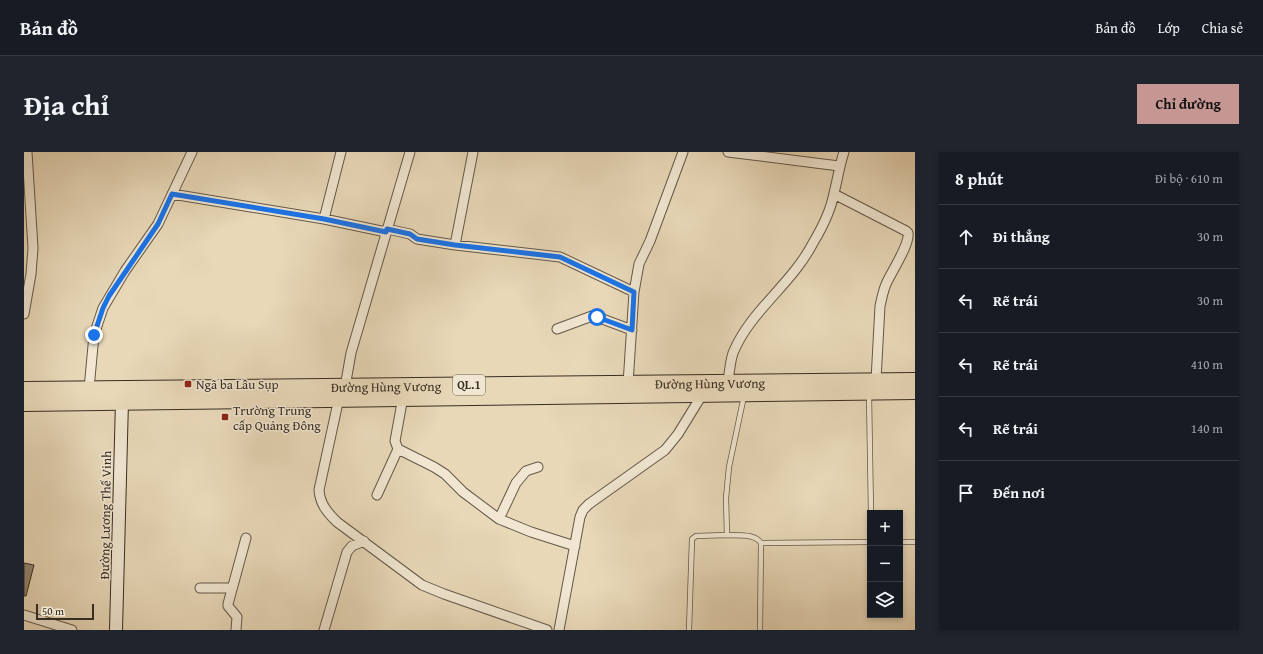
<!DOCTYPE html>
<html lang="vi">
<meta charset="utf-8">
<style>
:root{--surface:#171b24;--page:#20242c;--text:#f1f3f6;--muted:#9ea1a6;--line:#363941;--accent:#c59692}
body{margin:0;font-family:"Gentium Book Plus",serif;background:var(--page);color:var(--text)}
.controls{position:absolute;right:12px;bottom:12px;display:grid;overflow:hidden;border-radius:0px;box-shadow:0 2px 6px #0003}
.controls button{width:36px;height:36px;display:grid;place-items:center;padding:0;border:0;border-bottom:1px solid var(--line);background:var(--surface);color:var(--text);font:20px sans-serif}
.scale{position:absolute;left:12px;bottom:10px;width:58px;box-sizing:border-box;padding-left:4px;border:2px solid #372d23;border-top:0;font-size:11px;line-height:14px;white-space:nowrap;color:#372d23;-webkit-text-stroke:3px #f0e6d1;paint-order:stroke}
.stop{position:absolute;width:12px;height:12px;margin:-9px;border:3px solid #1a73e8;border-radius:50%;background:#fff}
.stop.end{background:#1a73e8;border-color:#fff;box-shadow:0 1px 4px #0008}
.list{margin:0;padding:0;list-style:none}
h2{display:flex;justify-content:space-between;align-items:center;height:52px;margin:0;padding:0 16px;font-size:17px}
h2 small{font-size:13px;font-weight:400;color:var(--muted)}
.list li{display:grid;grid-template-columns:26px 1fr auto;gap:12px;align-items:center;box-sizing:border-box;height:64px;padding:0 16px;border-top:1px solid var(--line)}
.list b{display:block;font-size:15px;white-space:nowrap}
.list em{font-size:13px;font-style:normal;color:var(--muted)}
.icon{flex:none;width:22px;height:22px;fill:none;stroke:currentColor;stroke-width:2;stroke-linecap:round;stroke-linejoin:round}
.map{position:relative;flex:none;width:891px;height:478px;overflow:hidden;border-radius:0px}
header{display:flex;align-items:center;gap:24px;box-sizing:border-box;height:56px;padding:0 20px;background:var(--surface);border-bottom:1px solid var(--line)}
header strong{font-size:19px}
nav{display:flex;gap:22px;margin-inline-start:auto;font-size:14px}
.intro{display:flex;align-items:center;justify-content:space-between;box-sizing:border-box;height:96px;padding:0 24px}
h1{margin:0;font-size:28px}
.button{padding:10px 18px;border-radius:0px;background:var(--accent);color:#111;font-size:14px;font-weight:700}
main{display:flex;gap:24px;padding:0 24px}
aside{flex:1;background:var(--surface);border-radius:0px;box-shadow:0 2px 6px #0003}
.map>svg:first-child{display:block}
.building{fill:#938670;stroke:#372d23}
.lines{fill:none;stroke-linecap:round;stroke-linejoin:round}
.lane-casing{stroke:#635848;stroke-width:6}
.street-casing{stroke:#635848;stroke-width:11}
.secondary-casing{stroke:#372d23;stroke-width:14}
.highway-casing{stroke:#372d23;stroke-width:18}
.lane{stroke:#f0e6d1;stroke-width:4.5}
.street{stroke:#f0e6d1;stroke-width:9}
.secondary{stroke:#f0e6d1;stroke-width:12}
.highway{stroke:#e8d8b8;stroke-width:16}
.route{stroke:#1a73e8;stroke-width:5}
.poi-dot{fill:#8f2418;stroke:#f0e6d1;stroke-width:1.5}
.labels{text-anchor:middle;stroke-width:3;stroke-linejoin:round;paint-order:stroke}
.shield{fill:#f0e6d1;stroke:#6e6457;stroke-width:1}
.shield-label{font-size:12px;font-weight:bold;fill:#372d23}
.street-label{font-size:13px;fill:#372d23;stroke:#f0e6d1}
.poi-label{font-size:13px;fill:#372d23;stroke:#f0e6d1;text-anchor:start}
</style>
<header>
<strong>Bản đồ</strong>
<nav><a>Bản đồ</a><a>Lớp</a><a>Chia sẻ</a></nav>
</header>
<div class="intro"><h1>Địa chỉ</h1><a class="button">Chỉ đường</a></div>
<main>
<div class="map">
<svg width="891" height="478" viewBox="0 0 891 478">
<rect width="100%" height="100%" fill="#e8d8b8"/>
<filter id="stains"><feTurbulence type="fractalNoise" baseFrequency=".005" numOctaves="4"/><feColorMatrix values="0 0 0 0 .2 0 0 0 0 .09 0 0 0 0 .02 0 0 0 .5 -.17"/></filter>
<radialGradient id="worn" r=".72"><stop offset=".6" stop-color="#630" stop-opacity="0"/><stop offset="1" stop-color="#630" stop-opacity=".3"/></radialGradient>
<!-- building -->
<path class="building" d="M 0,411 L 10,413 L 2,444 L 0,444 Z"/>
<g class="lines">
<defs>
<path id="lane" d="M 845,243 L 847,361
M 720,244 L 705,315 L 702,346 L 703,383 C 714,384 730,381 737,391 L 736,478
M 876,390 L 891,390
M 737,391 L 846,390
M 665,478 L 668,387 L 672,384 L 703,383"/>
<path id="street" d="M 704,0 L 815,14
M 148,42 L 300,67 L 362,80
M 810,42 L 882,79 L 884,81 C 886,92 868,119 863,130 C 859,138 858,146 856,154 L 852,228
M 300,67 L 317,0
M 363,77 L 386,82 L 393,87 L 431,93 L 536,105 L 610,140
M 431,93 L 449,0
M 0,162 L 7,122 L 9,96 L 3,0
M 533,177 L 568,164 L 573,165 L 608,178
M 704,231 C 705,222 706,210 709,201 C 726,159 768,132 789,91 C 798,76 807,58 810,41 C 814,26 815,15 820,0
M 604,232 L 610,140 L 615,112 L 626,89 L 659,0
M 321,235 L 327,201 L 386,0
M 65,237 L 70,183 L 79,156 L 101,119 L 134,72 L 168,0
M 379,245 L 371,289 L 374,297 L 410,315 L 421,322 L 439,340 L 475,367 L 507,380 L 551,394
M 315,246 L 295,338 C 296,352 303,360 313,370 L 398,433 L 420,442 L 523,478
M 353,343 L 374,297
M 475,367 L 492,331 L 502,319 L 514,315
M 176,436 L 208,436
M 0,463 L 48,478
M 212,478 L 213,465 L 204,454 L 204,452 L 222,386
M 300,478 L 323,400 L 328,394 L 340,389
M 535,478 L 556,365 L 559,358 L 565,352 L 641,298 L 654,282 L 678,243"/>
<path id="secondary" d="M 92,478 L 98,249"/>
<g id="highway">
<path id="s1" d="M 0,238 L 891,229"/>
<path d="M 0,251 L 891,239"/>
</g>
</defs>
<!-- lane casing -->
<use href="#lane" class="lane-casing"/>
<!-- street casing -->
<use href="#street" class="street-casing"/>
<!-- secondary casing -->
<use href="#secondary" class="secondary-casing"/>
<!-- highway casing -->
<use href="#highway" class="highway-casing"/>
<!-- lane -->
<use href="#lane" class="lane"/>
<!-- street -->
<use href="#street" class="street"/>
<!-- secondary -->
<use href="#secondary" class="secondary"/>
<!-- highway -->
<use href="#highway" class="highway"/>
</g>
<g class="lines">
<!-- route -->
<path class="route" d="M 70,183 L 79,156 L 85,144 L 134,72 L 148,42 L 300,67 L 362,80 L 363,77 L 386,82 L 393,87 L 431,93 L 536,105 L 610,140 L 608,178 L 573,165"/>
</g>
<!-- markers -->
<g class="poi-dot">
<rect x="160" y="228" width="8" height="8" rx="2"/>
<rect x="197" y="261" width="8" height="8" rx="2"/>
</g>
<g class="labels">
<!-- shield labels -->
<rect class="shield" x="429" y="223" width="32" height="20" rx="3"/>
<g class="shield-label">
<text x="445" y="237">QL.1</text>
</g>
<!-- street labels -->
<g class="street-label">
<text dy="5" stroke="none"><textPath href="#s1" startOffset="686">Đường Hùng Vương</textPath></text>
<text dy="5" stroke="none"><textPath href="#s1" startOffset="362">Đường Hùng Vương</textPath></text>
<text transform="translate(81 363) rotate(-89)" y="5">Đường Lương Thế Vinh</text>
</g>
<!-- poi labels -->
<g class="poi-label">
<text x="172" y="237">Ngã ba Lầu Sụp</text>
<text x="209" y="263">Trường Trung<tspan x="209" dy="15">cấp Quảng Đông</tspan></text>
</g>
</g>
<rect width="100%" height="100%" filter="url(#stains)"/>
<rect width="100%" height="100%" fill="url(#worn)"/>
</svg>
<div class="controls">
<button>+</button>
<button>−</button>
<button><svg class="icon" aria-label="layers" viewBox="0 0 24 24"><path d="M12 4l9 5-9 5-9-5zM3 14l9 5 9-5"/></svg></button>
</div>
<div class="scale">50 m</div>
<div class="stop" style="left:573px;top:165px"></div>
<div class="stop end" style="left:70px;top:183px"></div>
</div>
<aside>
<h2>8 phút<small>Đi bộ · 610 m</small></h2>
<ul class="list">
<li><svg class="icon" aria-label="ahead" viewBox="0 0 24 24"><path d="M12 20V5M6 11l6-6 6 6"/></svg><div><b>Đi thẳng</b></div><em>30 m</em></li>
<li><svg class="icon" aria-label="left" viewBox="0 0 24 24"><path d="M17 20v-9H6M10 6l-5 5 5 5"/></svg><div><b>Rẽ trái</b></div><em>30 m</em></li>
<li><svg class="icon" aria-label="left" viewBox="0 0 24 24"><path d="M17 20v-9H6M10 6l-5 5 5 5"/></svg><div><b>Rẽ trái</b></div><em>410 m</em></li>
<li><svg class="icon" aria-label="left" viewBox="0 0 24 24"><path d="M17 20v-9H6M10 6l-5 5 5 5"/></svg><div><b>Rẽ trái</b></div><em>140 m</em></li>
<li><svg class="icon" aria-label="arrive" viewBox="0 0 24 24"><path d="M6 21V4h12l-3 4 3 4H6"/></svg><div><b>Đến nơi</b></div></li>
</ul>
</aside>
</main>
